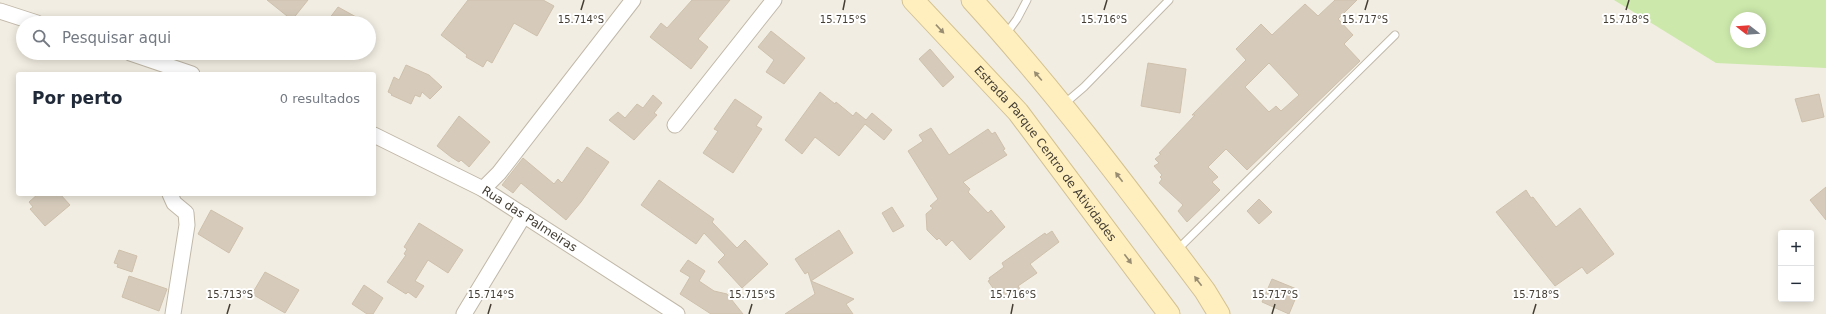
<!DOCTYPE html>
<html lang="pt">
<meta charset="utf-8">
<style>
:root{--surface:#fff;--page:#f6f6f7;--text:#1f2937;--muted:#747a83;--line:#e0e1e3}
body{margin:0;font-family:"DejaVu Sans",sans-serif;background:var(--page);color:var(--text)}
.controls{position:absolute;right:12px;bottom:12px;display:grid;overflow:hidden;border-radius:4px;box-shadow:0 2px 10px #0003}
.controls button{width:36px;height:36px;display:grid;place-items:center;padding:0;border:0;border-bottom:1px solid var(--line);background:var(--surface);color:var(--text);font:20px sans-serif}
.compass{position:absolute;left:1730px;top:12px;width:36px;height:36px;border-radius:50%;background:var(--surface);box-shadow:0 2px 10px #0003;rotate:287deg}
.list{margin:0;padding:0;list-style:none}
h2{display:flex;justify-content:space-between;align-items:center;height:52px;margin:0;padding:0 16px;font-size:17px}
h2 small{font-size:13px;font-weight:400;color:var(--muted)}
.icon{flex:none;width:22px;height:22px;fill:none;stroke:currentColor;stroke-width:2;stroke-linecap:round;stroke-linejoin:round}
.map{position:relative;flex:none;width:1826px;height:314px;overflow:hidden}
.search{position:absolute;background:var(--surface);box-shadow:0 2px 10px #0003;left:16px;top:16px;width:360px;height:44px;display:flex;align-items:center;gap:10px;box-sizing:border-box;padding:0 14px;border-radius:22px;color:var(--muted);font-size:15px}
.panel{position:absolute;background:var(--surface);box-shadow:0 2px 10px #0003;left:16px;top:72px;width:360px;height:124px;border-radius:4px}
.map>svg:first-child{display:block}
.green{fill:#cce8aa;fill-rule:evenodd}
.building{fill:#d6cbbb;stroke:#cec0ab;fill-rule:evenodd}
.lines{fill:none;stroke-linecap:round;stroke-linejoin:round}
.service-casing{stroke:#c0b8a8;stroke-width:9}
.minor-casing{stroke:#c0b8a8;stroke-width:17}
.secondary-casing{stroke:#d3c191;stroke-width:23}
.service{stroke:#fff;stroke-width:7}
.minor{stroke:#fff;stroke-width:15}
.secondary{stroke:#ffefbf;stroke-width:21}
.oneway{fill:#988d72}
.ticks{fill:none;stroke:#433d33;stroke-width:1.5}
.labels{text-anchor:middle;stroke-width:4;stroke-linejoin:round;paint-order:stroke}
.street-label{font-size:12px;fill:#433d33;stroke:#fff}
.ticks-label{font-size:10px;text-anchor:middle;fill:#433d33;stroke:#fff;stroke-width:4;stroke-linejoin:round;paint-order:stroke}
</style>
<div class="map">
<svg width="1826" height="314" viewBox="0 0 1826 314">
<rect width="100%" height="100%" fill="#f2ede2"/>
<!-- green -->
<path class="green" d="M 1614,0 L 1826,0 L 1826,68 L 1716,63 ZM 1736,18 L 1760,18 L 1760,42 L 1736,42 Z"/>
<!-- building -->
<path class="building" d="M 267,0 L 308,0 L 292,20 Z
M 468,0 L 543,0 L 554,6 L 537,36 L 514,23 L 492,63 L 487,60 L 483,67 L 466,57 L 467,55 L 441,35 Z
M 692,0 L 730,0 L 698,39 L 708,47 L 691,69 L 650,37 L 661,23 L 667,28 Z
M 1335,0 L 1357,0 L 1338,19 L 1353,35 L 1344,44 L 1360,61 L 1247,170 L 1226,149 L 1208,167 L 1218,177 L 1212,182 L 1220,190 L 1187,222 L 1178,211 L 1183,205 L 1159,183 L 1162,179 L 1160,177 L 1162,175 L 1154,166 L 1159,163 L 1155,159 L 1161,154 L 1159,153 L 1195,115 L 1192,115 L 1246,60 L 1236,49 L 1261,24 L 1272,35 L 1305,4 L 1318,16 ZM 1269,63 L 1299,95 L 1281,111 L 1276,106 L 1269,112 L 1245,87 Z
M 338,7 L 367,23 L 326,23 Z
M 771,31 L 805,58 L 784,84 L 766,72 L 774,60 L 758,47 Z
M 930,49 L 954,77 L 943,87 L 919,59 Z
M 1148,63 L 1186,69 L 1180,113 L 1141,106 Z
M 406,65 L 429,75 L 442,87 L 430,99 L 422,92 L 420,97 L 415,95 L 411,104 L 391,95 L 392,94 L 388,92 L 394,77 L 399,80 Z
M 820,92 L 835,104 L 836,102 L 853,116 L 856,112 L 866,120 L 872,113 L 892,130 L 884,140 L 865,124 L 839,156 L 815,137 L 802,154 L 785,140 Z
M 1819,94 L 1824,117 L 1802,122 L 1795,99 Z
M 653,95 L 662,103 L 654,113 L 657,115 L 634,140 L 609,120 L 618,112 L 625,118 L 637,104 L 643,108 Z
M 735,99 L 762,117 L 756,126 L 762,129 L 733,173 L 703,153 L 718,131 L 714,129 Z
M 459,116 L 490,142 L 469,167 L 461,160 L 459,162 L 451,157 L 437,146 Z
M 931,128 L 949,155 L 988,129 L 992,134 L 995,132 L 1005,149 L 1003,150 L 1007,155 L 963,182 L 970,189 L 968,192 L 988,213 L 991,210 L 1005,227 L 970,260 L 952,240 L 946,246 L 939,238 L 937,240 L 927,230 L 926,214 L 933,208 L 930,206 L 938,199 L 908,151 L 923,141 L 919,135 Z
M 587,147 L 609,162 L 581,202 L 566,220 L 521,183 L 513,193 L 502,185 L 523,158 L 554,184 L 558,179 L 562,183 Z
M 659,180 L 714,219 L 712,222 L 737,248 L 745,240 L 768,264 L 742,288 L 718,262 L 725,255 L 704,233 L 696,244 L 641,205 Z
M 1826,187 L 1826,220 L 1810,200 Z
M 1526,190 L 1531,198 L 1533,197 L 1556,227 L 1580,208 L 1614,254 L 1587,274 L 1582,267 L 1555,286 L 1496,212 Z
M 38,194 L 60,194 L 70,205 L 45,226 L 30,209 L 33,207 L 29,202 Z
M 1259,199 L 1272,212 L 1259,224 L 1247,211 Z
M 892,207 L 904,226 L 893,232 L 882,213 Z
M 211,210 L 243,228 L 229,253 L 198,234 Z
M 419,223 L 463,250 L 448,273 L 428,260 L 415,281 L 424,286 L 416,298 L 408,292 L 406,294 L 387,282 L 406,255 L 404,254 L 407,249 L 404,247 Z
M 839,230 L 853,253 L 811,281 L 854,299 L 846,304 L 853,314 L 785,314 L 815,294 L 808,272 L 805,274 L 795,259 Z
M 1052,231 L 1059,242 L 1030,264 L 1037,273 L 1018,286 L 1020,289 L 1005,299 L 1003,296 L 1000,298 L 988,281 L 990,280 L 989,278 L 1004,267 L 1002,263 L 1045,233 L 1046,235 Z
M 119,250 L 137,256 L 132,272 L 117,267 L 118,264 L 114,263 Z
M 688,260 L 705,271 L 699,281 L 714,291 L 727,294 L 743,314 L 711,314 L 680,294 L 690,277 L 680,271 Z
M 265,272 L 299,290 L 285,313 L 252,294 Z
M 129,276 L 167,289 L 159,311 L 122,297 Z
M 1272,279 L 1299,290 L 1289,314 L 1262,302 Z
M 364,285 L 383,298 L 373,314 L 367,314 L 352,304 Z"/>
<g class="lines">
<defs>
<path id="service" d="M 1006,34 L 1017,19 L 1027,0
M 1063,105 L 1084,87 L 1169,0
M 1177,250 L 1395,35"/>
<g id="minor">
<path d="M 0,11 L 37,23"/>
<path d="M 130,53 L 192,74"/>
<path d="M 675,125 L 774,0"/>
<path id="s1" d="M 374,135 L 483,189 L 677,314"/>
<path d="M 483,189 L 499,173 L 633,0"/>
<path d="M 170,194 L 174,203 L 186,213 L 187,225 L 173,314"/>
<path d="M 464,314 L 524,215"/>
</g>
<g id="secondary">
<path id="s2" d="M 913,0 L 1018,112 L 1169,314"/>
<path d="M 972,0 C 1056,92 1130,191 1205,291 L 1219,314"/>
</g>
</defs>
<!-- service casing -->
<use href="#service" class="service-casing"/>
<!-- minor casing -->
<use href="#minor" class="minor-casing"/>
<!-- secondary casing -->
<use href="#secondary" class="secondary-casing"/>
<!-- service -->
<use href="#service" class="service"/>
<!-- minor -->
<use href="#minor" class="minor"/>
<!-- secondary -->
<use href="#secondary" class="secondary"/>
</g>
<!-- one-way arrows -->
<defs><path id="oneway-solid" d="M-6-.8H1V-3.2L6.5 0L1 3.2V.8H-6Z"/></defs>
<g class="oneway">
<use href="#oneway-solid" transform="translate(940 29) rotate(47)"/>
<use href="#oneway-solid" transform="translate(1038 76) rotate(-130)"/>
<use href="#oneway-solid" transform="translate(1119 177) rotate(-127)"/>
<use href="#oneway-solid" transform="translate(1128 259) rotate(53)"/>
<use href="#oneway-solid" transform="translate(1198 281) rotate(-127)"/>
</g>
<!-- ticks -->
<path class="ticks" d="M 581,10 L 584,0M 843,10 L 845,0M 1104,10 L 1107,0M 1365,10 L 1368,0M 1626,10 L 1629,0M 227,314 L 230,304M 488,314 L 491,304M 749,314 L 752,304M 1011,314 L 1013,304M 1272,314 L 1275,304M 1533,314 L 1536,304"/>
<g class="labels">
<!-- street labels -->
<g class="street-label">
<text dy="4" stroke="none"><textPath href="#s2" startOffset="203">Estrada Parque Centro de Atividades</textPath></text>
<text dy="4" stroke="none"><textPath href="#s1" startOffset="177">Rua das Palmeiras</textPath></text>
</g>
</g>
<g class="ticks-label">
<text x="581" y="23">15.714°S</text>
<text x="843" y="23">15.715°S</text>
<text x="1104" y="23">15.716°S</text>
<text x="1365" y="23">15.717°S</text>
<text x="1626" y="23">15.718°S</text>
<text x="230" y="298">15.713°S</text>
<text x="491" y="298">15.714°S</text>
<text x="752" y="298">15.715°S</text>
<text x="1013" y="298">15.716°S</text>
<text x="1275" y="298">15.717°S</text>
<text x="1536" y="298">15.718°S</text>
</g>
</svg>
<div class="controls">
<button>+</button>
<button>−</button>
</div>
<svg class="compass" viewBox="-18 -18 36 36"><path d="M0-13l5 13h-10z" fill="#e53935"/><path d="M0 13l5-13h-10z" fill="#747a83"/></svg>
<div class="search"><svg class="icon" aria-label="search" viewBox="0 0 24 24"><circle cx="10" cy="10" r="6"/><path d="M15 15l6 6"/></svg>Pesquisar aqui</div>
<section class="panel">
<h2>Por perto<small>0 resultados</small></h2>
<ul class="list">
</ul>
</section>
</div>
